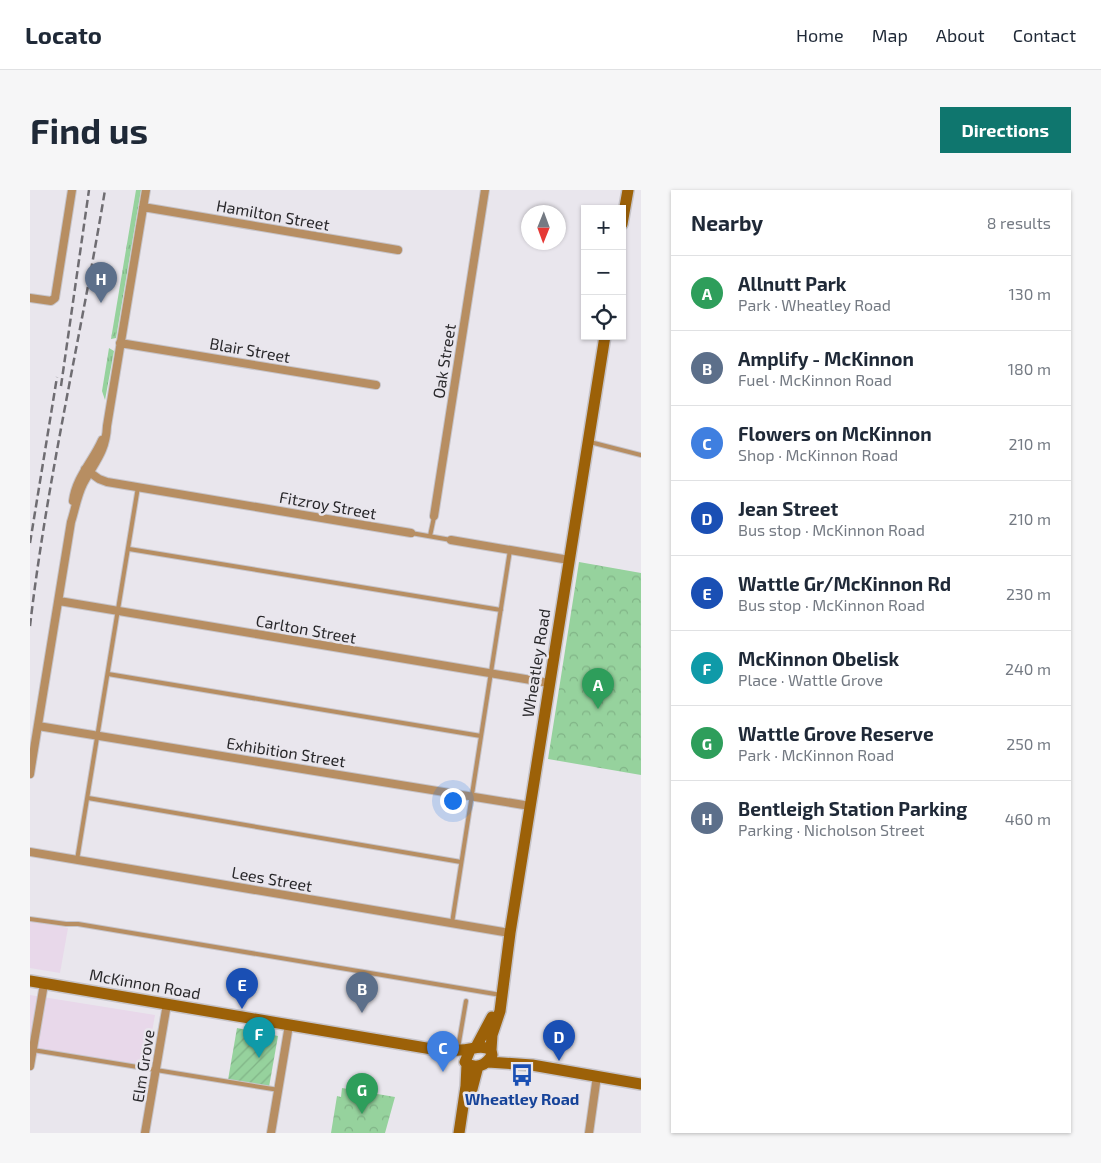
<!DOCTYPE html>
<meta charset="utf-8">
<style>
:root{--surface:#fff;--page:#f6f6f7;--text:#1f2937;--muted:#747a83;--line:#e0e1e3;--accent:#0f766e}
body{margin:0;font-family:"Exo 2",sans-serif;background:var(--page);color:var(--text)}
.controls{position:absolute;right:15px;top:15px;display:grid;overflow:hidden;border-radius:0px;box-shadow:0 1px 4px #0004}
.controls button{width:45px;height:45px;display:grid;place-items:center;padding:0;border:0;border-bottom:1px solid var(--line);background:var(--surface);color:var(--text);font:25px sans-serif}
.compass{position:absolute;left:491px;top:15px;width:45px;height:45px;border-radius:50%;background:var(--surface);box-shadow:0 1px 4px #0004;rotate:181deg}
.you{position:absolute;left:422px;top:610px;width:18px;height:18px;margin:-12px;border:4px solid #fff;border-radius:50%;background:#1a73e8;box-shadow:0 0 0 8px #1a73e833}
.badge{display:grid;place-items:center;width:32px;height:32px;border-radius:50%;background:var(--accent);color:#fff;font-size:16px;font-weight:700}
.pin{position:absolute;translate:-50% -41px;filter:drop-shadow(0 1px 2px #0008)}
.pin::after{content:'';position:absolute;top:26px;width:18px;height:15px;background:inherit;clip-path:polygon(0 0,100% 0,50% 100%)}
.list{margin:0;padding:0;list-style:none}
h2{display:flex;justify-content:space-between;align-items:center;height:65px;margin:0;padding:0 20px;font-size:21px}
h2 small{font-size:16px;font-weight:400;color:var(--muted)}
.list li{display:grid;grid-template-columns:32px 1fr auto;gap:15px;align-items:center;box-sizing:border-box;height:75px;padding:0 20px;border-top:1px solid var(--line)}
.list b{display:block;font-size:19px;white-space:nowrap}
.list p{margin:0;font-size:16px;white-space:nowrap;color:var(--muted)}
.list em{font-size:16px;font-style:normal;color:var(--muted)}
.icon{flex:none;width:28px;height:28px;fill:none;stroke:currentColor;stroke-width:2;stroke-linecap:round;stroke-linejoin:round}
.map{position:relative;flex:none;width:611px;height:943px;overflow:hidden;border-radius:0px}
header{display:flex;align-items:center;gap:30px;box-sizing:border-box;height:70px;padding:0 25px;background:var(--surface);border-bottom:1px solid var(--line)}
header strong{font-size:24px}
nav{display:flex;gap:28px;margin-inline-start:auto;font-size:18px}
.intro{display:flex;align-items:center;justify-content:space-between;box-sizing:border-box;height:120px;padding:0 30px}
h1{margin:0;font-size:35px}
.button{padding:12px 22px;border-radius:0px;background:var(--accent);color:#fff;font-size:18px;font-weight:700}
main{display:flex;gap:30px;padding:0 30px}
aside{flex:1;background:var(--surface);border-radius:0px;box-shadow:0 1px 4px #0004}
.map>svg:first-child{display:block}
.commercial{fill:#e8d8ea}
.grass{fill:url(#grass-tufts)}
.forest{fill:url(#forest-crowns)}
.garden{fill:url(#garden-furrows)}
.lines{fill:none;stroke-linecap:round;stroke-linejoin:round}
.lane-casing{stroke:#c6c4ca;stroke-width:6}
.street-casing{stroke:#c6c4ca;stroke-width:10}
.secondary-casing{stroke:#c6c4ca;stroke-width:14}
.lane{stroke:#b78e62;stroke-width:4}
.street{stroke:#b78e62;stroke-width:8}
.secondary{stroke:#9c6108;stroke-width:11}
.rail{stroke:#6f6d72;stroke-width:2.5;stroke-dasharray:8 4;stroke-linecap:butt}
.labels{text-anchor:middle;stroke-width:5;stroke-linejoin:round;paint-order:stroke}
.street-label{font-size:16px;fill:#29282b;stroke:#e9e6ed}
.transit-label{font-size:16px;font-weight:bold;fill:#164399;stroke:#e9e6ed}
</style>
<header>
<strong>Locato</strong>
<nav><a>Home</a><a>Map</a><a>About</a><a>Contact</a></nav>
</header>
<div class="intro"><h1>Find us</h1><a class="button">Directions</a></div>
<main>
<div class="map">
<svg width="611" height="943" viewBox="0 0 611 943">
<defs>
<pattern id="grass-tufts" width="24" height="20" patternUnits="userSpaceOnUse" patternTransform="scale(1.25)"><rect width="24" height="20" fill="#96d29d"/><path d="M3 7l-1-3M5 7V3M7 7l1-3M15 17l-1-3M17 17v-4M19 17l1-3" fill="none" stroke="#81b487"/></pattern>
<pattern id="forest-crowns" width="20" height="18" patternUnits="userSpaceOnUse" patternTransform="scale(1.25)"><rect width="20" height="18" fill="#96d29d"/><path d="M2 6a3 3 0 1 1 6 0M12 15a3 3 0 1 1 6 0" fill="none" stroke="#81b487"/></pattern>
<pattern id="garden-furrows" width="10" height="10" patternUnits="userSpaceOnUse" patternTransform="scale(1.25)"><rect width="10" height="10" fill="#96d29d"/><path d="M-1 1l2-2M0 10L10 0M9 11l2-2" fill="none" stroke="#81b487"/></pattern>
</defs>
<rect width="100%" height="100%" fill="#e9e6ed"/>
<!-- commercial -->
<path class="commercial" d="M 0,731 L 38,738 L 30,783 L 0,778 Z
M 0,805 L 125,825 L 115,881 L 12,864 L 0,869 Z"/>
<!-- grass -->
<path class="grass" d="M 106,0 L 111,0 L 86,148 L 81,149 Z
M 79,158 L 84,161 L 75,210 L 72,201 Z"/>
<!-- forest -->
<path class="forest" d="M 549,372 L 611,383 L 611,585 L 518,569 Z
M 312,898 L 365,907 L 355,943 L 301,943 L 307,906 L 311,907 Z"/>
<!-- garden -->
<path class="garden" d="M 207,838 L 248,846 L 239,897 L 198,890 Z"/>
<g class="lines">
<defs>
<path id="lane" d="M 560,252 L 611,265
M 381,343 L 421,350
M 400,346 L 404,327
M 99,359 L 471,420
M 78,484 L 451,546
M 58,608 L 431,672
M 47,670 L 108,297
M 0,729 L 36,734 L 48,734 L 471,805
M 422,733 L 480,360
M 428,858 L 436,811
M 3,860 L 249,900"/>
<path id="street" d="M 113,17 L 368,60
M 0,108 L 21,111 L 25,108 L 42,0
M 90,153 L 346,195
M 55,279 L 69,289 L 77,292 L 381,343
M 43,311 C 46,287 63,271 72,250
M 404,326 L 455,0
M 421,350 L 539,370
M 29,411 L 519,493
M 8,536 L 500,616
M 0,584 L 41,332 C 45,320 47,306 53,294 C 64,273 76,262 77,236 L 116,0
M 0,662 L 480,743
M 0,876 L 14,794
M 115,943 L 137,814
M 241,943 L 259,835
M 559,943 L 567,886"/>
<path id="secondary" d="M 592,34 L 598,0
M 0,791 L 402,859 C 412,859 421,861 430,860 C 442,860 450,854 461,860 L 462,865 C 456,876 445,880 435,872 L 440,860
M 446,857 L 462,827
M 461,860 L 462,845 L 470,821 L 480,743 L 575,146
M 458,872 L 502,875 L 611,894
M 440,907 L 448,876
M 429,943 L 436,896 L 437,874"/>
</defs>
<!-- lane casing -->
<use href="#lane" class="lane-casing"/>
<!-- street casing -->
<use href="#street" class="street-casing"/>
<!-- secondary casing -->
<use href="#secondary" class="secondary-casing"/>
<!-- lane -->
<use href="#lane" class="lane"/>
<!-- street -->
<use href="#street" class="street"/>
<!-- secondary -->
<use href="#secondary" class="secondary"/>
<!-- rail -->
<path class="rail" d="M 31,196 L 59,0
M 0,353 L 27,187
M 0,436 C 17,289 51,146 75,0"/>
</g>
<!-- icons -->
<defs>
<symbol id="bus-bare" viewBox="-9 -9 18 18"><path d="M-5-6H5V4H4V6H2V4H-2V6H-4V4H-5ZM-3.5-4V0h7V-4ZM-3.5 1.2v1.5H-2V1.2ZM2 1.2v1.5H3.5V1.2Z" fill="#1a4fb4" stroke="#e9e6ed" stroke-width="2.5" paint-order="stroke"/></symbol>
</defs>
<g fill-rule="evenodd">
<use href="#bus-bare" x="476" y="869" width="32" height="32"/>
</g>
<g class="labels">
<!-- street labels -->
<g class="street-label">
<text transform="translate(243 25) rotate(10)" y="6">Hamilton Street</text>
<text transform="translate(220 160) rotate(10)" y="6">Blair Street</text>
<text transform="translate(414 171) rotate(-81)" y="6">Oak Street</text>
<text transform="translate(298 315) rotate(10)" y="6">Fitzroy Street</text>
<text transform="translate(276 439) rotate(10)" y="6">Carlton Street</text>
<text transform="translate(506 473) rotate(-81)" y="6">Wheatley Road</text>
<text transform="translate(256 562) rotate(9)" y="6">Exhibition Street</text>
<text transform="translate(242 689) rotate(10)" y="6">Lees Street</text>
<text transform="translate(115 794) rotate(10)" y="6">McKinnon Road</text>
<text transform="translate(113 876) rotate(-81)" y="6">Elm Grove</text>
</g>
<!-- transit labels -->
<g class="transit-label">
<text x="492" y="915">Wheatley Road</text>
</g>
</g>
</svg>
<div class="controls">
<button>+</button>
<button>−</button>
<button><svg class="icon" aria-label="locate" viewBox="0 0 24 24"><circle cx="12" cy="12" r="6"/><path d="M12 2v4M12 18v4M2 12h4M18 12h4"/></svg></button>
</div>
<svg class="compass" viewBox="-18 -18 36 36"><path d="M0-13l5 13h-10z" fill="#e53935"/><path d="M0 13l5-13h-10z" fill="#747a83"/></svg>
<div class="you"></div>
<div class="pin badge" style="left:568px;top:519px;background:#2e9e5b">A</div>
<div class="pin badge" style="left:332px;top:823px;background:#5c6f8a">B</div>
<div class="pin badge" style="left:413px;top:882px;background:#3f7fe0">C</div>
<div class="pin badge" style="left:529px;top:871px;background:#1a4fb4">D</div>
<div class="pin badge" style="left:212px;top:819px;background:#1a4fb4">E</div>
<div class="pin badge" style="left:229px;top:868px;background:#0f9aa8">F</div>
<div class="pin badge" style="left:332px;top:924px;background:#2e9e5b">G</div>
<div class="pin badge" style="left:71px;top:113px;background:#5c6f8a">H</div>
</div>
<aside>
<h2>Nearby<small>8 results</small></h2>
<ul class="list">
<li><span class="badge" style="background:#2e9e5b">A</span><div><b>Allnutt Park</b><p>Park · Wheatley Road</p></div><em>130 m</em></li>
<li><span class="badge" style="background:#5c6f8a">B</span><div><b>Amplify - McKinnon</b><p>Fuel · McKinnon Road</p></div><em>180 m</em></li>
<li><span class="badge" style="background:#3f7fe0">C</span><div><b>Flowers on McKinnon</b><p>Shop · McKinnon Road</p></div><em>210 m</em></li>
<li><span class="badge" style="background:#1a4fb4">D</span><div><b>Jean Street</b><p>Bus stop · McKinnon Road</p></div><em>210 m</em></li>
<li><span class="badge" style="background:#1a4fb4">E</span><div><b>Wattle Gr/McKinnon Rd</b><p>Bus stop · McKinnon Road</p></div><em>230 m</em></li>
<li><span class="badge" style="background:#0f9aa8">F</span><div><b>McKinnon Obelisk</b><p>Place · Wattle Grove</p></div><em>240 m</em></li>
<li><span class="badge" style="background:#2e9e5b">G</span><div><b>Wattle Grove Reserve</b><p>Park · McKinnon Road</p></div><em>250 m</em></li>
<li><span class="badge" style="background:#5c6f8a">H</span><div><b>Bentleigh Station Parking</b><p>Parking · Nicholson Street</p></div><em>460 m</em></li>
</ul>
</aside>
</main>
